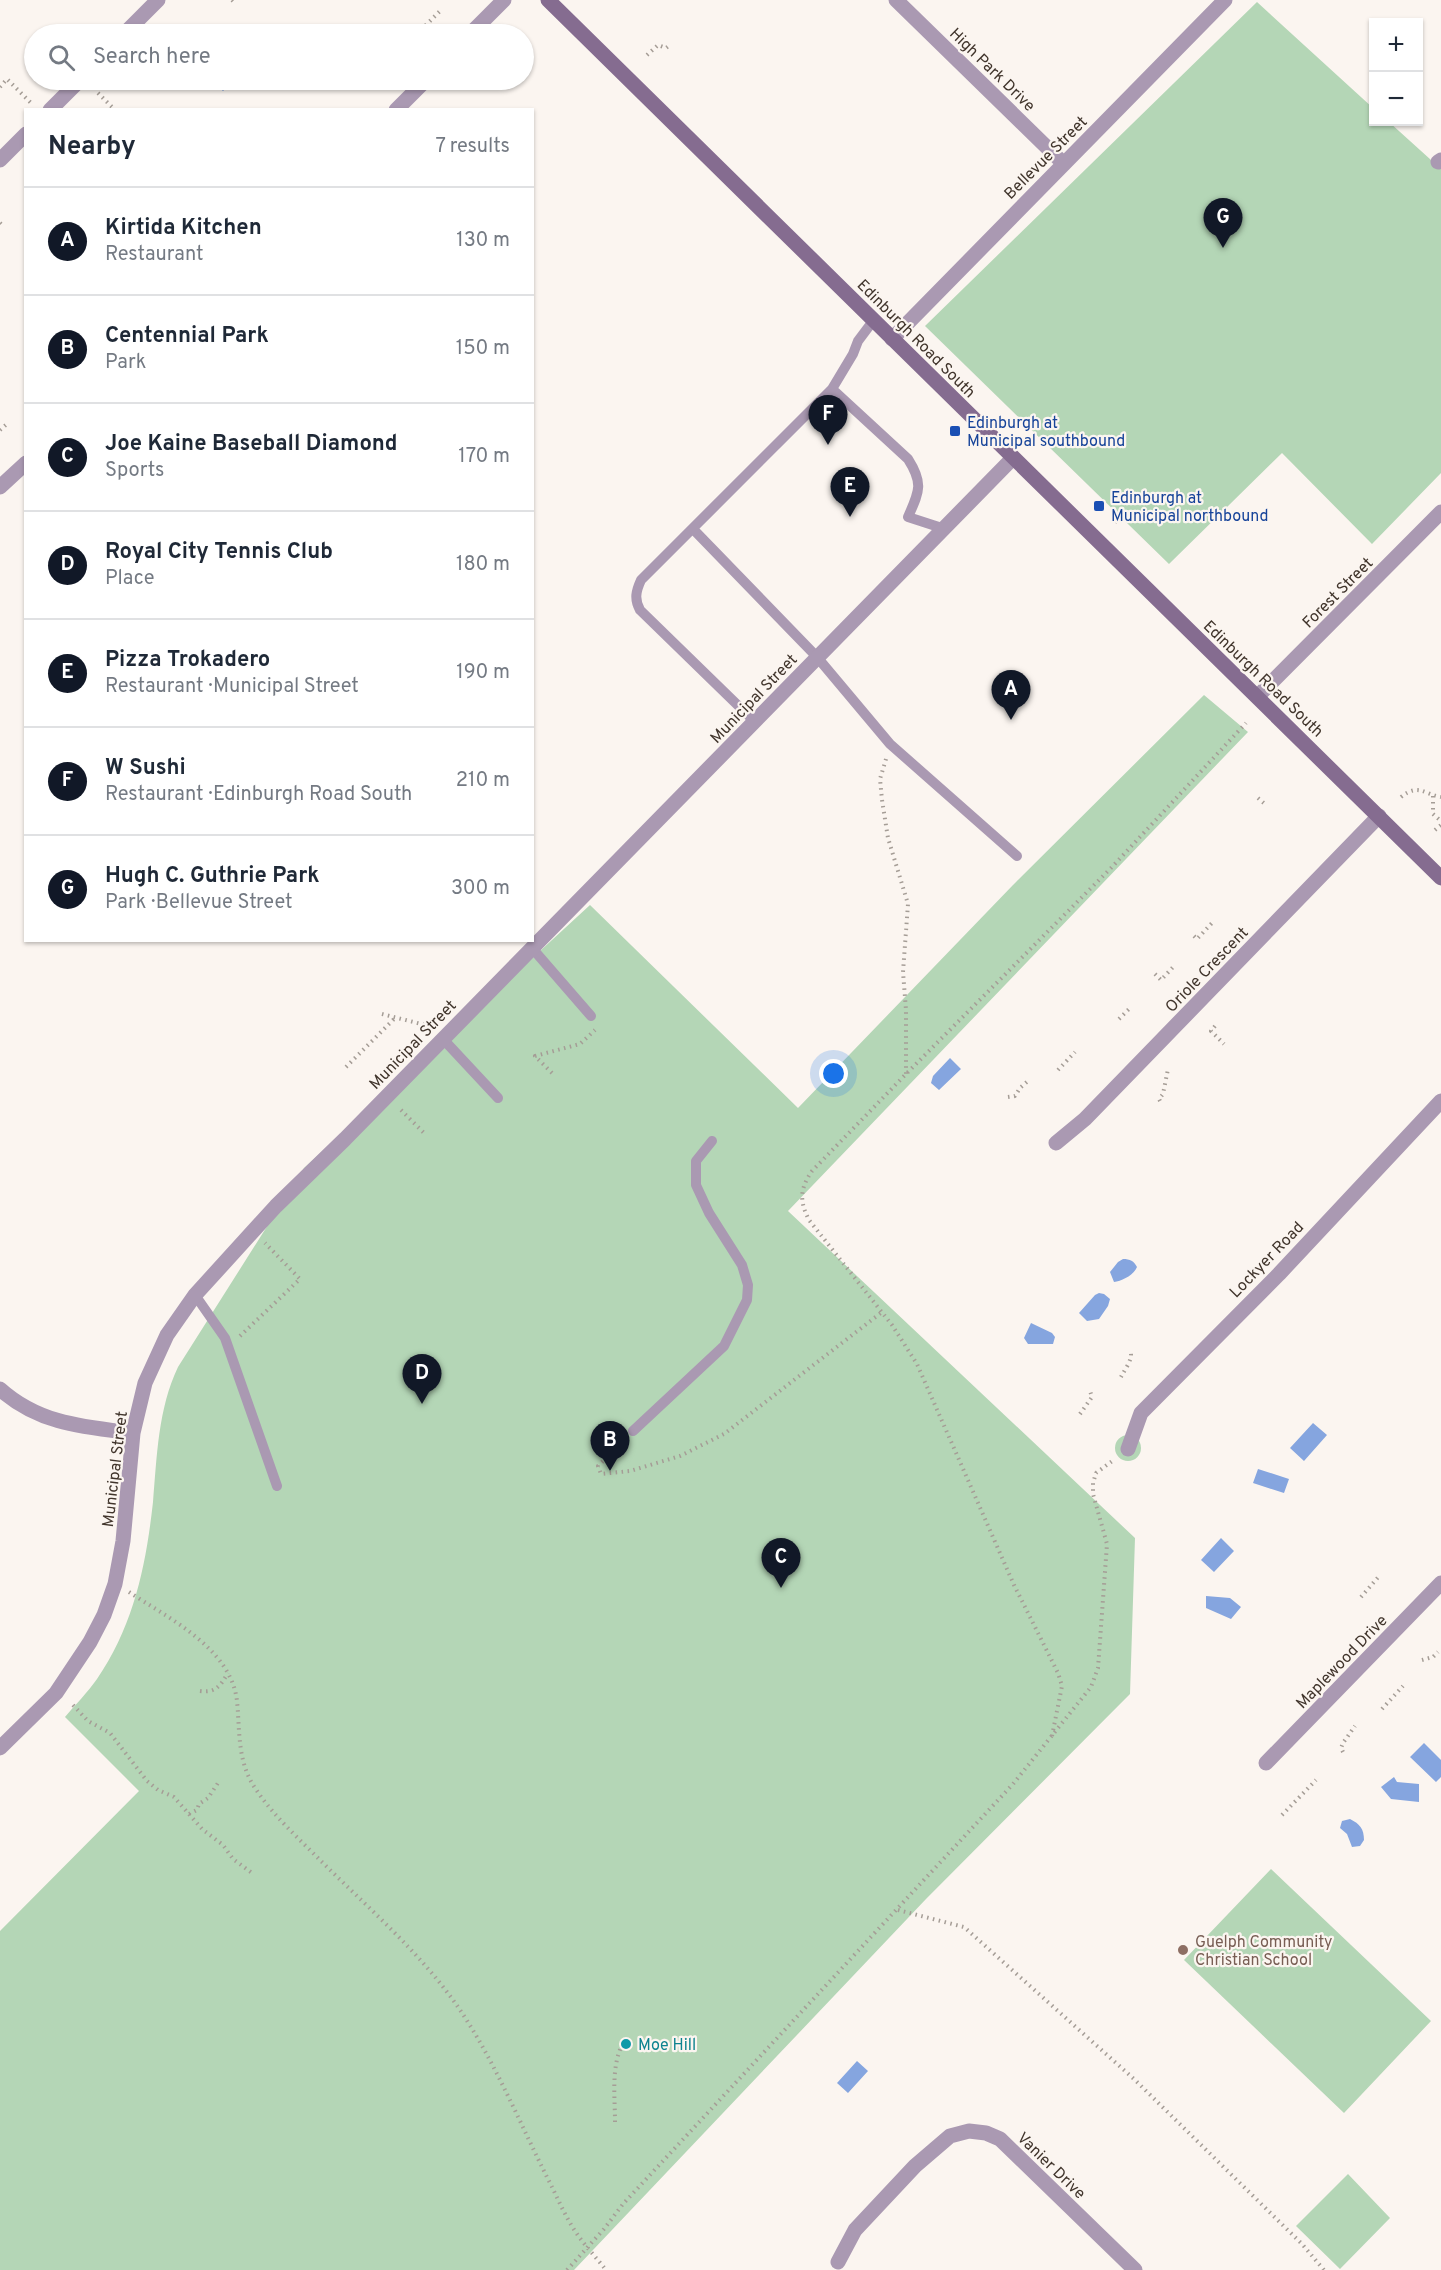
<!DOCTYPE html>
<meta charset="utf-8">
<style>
:root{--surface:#fff;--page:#f6f6f7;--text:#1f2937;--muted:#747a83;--line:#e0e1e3;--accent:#111827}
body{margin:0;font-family:Overpass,sans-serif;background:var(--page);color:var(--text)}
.controls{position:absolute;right:18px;top:18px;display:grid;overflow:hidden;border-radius:0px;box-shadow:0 2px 4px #0004}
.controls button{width:54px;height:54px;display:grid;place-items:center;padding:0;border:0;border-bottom:2px solid var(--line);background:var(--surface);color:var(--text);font:30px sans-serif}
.you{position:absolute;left:834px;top:1074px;width:21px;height:21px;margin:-15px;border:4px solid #fff;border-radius:50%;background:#1a73e8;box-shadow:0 0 0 9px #1a73e833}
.badge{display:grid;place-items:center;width:39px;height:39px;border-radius:50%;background:var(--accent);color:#fff;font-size:20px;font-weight:700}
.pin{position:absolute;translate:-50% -50px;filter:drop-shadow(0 2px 3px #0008)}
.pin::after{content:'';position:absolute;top:32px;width:21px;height:18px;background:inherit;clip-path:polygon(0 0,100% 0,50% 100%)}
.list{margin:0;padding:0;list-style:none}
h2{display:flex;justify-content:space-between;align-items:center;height:78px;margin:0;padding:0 24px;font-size:26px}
h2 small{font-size:20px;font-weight:400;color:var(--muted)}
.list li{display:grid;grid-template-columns:39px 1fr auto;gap:18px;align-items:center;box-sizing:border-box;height:108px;padding:0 24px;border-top:2px solid var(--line)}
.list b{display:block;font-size:22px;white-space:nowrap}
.list p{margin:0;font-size:20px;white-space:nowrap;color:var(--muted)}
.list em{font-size:20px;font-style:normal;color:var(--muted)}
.icon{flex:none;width:33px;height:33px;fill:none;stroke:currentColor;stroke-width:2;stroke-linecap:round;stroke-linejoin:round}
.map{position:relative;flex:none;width:1441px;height:2270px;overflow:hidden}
.search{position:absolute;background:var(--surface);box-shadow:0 2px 4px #0004;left:24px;top:24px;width:510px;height:66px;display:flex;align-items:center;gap:15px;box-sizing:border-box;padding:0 21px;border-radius:33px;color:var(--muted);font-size:22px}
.panel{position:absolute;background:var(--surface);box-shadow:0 2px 4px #0004;left:24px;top:108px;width:510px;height:834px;border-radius:0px}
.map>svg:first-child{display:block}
.green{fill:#b4d6b6}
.water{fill:#85a5df}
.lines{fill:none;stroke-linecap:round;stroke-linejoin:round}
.path{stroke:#a59d96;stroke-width:4;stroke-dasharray:1.5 4.5;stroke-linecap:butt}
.lane{stroke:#aa99b2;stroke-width:10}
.street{stroke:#aa99b2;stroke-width:15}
.secondary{stroke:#856c90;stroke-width:15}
.transit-dot{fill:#1a4fb4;stroke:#fbf5f0;stroke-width:2}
.education-dot{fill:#8d6e63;stroke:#fbf5f0;stroke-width:2}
.culture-dot{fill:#0f9aa8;stroke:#fbf5f0;stroke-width:2}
.labels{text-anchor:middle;stroke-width:4.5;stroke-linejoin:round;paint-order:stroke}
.street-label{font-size:16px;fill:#41352c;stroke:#fbf5f0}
.transit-label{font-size:16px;fill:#164399;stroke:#fbf5f0;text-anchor:start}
.education-label{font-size:16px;fill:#785e54;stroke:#fbf5f0;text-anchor:start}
.culture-label{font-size:16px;fill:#0d838f;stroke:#fbf5f0;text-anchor:start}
</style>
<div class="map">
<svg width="1441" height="2270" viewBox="0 0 1441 2270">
<rect width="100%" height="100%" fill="#fbf5f0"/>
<!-- green -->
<path class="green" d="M 1257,2 L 1373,108 L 1374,122 L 1389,122 L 1441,169 L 1441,473 L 1372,544 L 1282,453 L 1169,564 L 925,326 Z
M 1204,695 L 1248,732 L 788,1211 L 1135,1538 L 1130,1694 L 926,1899 L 574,2270 L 0,2270 L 0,1931 L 139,1791 L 65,1717 C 75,1705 88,1692 97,1679 C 134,1625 146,1565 153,1502 C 157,1456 158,1409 178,1367 L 304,1168 L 590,905 L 798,1108 L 1013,885 Z
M1115 1448a13 13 0 1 1 26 0a13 13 0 1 1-26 0Z
M 1271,1869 L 1431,2021 L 1344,2113 L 1184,1960 Z
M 1348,2174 L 1390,2218 L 1340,2269 L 1296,2226 Z"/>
<!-- water -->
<path class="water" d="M 214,80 L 234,80 L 223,91 L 212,81 Z
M 950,1058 L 961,1069 L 939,1090 L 931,1083 L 933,1076 Z
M 1123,1259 C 1130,1259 1134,1261 1137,1267 C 1134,1275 1122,1281 1114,1282 L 1110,1272 L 1118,1262 Z
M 1099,1293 L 1104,1294 L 1110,1299 L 1108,1306 L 1099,1319 L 1087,1321 L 1079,1313 L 1095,1295 Z
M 1031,1323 L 1052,1333 L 1055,1337 L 1053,1344 L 1028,1344 L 1024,1338 Z
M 1313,1423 L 1327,1435 L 1304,1461 L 1290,1448 Z
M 1258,1469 L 1289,1479 L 1284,1493 L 1253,1483 Z
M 1221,1538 L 1234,1551 L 1214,1572 L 1201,1560 Z
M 1206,1596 L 1230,1598 L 1241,1607 L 1231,1619 L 1206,1608 Z
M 1424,1743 L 1441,1760 L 1441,1777 L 1436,1782 L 1410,1757 Z
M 1394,1777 L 1397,1782 L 1419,1784 L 1419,1802 L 1391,1799 L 1381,1787 Z
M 1350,1819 C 1360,1824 1364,1829 1364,1840 L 1360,1846 L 1352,1847 L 1347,1834 L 1340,1828 L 1342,1821 Z
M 857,2061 L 868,2071 L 848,2093 L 837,2083 Z"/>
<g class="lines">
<!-- path -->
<path class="path" d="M 232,0 L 234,2
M 417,34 L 440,11
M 647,55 L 658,45 L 666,48 L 670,45
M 0,87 L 7,79 L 31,103
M 98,93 L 115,110
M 0,223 L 2,225
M 0,430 L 7,424
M 1099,506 L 1101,503
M 1115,522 L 1118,520
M 886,759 L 880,779 L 882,800 L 888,838 L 908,904 L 903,972 L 906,1010 L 906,1074
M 1433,796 L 1433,814 L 1441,821
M 1401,797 C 1419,783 1423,794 1441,797
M 1258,798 L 1265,804
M 1435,830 L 1441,825
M 1194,936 L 1197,939 L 1212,923
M 1155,974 L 1161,980 L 1174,966
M 382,1014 L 433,1027
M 1119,1019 L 1130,1008
M 1215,1026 L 1211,1031 L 1224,1044
M 346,1067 L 396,1017
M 1058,1070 L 1075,1052
M 552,1073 L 535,1056 L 580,1044 L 595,1030
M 1008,1097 L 1015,1096 L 1020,1088 L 1028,1081
M 1160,1101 L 1159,1099 L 1163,1094 L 1168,1069
M 401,1110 L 424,1133
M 240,1336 L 300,1279 L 265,1243
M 1121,1377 C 1125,1369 1134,1358 1130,1350
M 1080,1414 L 1092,1397 L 1090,1391
M 624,1440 L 598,1466 L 601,1474 L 630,1471 L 680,1456 L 724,1434 L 882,1312
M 129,1592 C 168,1618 231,1648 237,1701 C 240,1731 237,1761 255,1788 C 272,1814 296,1836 318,1858 C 366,1906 419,1951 458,2007 C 495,2061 520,2124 550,2183 C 558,2199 565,2216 575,2231 C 584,2245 596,2257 606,2270
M 1361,1597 L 1380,1575
M 1422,1660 L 1433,1657 L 1438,1652
M 200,1691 C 216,1693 220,1686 228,1673
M 73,1705 L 88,1721 L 110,1733 L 147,1781 L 158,1790 L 174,1797 L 202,1829 L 223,1845 L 233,1859 L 252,1873
M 1382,1709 L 1403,1686
M 1052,1736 L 1062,1686 L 1058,1673 L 1014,1585 L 917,1364 L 892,1325 L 809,1220 C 799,1200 800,1189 812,1171 L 906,1074 L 1112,867 L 1246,723
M 1343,1752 L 1341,1748 L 1343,1743 L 1355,1726
M 189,1814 L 197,1810 L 199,1804 L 208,1798 L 220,1780
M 1282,1815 L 1316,1780
M 898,1910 L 964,1927 L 1135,2080 L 1302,2244 L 1324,2270
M 615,2122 C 615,2097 611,2068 622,2045
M 567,2270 L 604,2229 L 623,2204 L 1013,1784 L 1091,1687 L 1098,1668 L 1107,1544 L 1093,1494 L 1093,1483 L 1096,1473 L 1115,1459"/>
<!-- lane -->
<path class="lane" d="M 832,389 L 908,459 C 924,484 919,492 908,517 L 945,529
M 693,529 L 817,657 L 890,744 L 1017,856
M 755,722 L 640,610 C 634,599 636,591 641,580 L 832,389 L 853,354 L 858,341 L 873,321
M 532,948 L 591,1016
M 443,1039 L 498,1098
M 195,1295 L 225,1338 L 277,1486
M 633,1431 L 724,1346 L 747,1300 L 748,1285 L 742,1265 L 709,1213 L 696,1185 L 696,1161 L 712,1141"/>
<!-- street -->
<path class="street" d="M 896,0 L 1064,164
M 124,34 L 158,0
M 470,34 L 504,0
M 50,110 L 80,80
M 396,110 L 426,80
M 0,160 L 26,134
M 1438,162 L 1441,160
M 892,339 L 1225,0
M 0,487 L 26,463
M 1258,696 L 1441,512
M 1056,1143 L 1085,1119 L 1379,816
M 0,1389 C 39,1424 84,1427 133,1433
M 1128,1449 L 1141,1413 L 1279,1274 L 1441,1101
M 0,1748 L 56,1693 L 90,1642 L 104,1615 L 115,1584 L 123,1541 L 133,1433 L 145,1383 L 167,1335 L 195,1295 L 276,1206 L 345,1139 L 1013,458
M 1266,1763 L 1441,1583
M 838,2262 L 855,2230 L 915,2166 L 950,2136 L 969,2131 L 986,2133 L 1000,2139 L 1135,2270"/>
<!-- secondary -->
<path class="secondary" d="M 548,0 L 1441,878"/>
</g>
<!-- markers -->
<g class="transit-dot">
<rect x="949" y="425" width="12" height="12" rx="3"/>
<rect x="1093" y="500" width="12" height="12" rx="3"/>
</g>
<circle class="education-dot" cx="1183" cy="1950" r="6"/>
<circle class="culture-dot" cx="626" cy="2044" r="6"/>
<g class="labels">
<!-- street labels -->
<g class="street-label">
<text transform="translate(993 69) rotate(44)" y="6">High Park Drive</text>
<text transform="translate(1045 157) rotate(-45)" y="6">Bellevue Street</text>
<text transform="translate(917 338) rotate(45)" y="6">Edinburgh Road South</text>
<text transform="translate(1337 592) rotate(-45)" y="6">Forest Street</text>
<text transform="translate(1264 678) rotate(44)" y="6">Edinburgh Road South</text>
<text transform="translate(753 698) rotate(-46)" y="6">Municipal Street</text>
<text transform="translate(1206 969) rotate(-46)" y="6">Oriole Crescent</text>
<text transform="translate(412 1044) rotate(-46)" y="6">Municipal Street</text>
<text transform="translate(1266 1259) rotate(-46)" y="6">Lockyer Road</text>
<text transform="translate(114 1469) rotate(-83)" y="6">Municipal Street</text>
<text transform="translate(1341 1661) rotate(-46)" y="6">Maplewood Drive</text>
<text transform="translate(1052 2165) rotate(44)" y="6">Vanier Drive</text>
</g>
<!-- transit labels -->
<g class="transit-label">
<text x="967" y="428">Edinburgh at<tspan x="967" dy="18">Municipal southbound</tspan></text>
<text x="1111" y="503">Edinburgh at<tspan x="1111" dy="18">Municipal northbound</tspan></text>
</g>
<!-- education labels -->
<g class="education-label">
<text x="1195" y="1947">Guelph Community<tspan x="1195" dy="18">Christian School</tspan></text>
</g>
<!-- culture labels -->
<g class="culture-label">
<text x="638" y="2050">Moe Hill</text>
</g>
</g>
</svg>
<div class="controls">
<button>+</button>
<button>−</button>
</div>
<div class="you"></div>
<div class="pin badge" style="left:1011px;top:720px">A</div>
<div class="pin badge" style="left:610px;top:1471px">B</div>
<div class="pin badge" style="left:781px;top:1588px">C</div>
<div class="pin badge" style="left:422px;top:1404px">D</div>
<div class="pin badge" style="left:850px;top:517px">E</div>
<div class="pin badge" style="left:828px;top:445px">F</div>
<div class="pin badge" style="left:1223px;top:248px">G</div>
<div class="search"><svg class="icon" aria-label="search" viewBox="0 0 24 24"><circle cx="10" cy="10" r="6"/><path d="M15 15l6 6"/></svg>Search here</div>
<section class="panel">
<h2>Nearby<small>7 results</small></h2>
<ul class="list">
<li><span class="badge">A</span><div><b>Kirtida Kitchen</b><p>Restaurant</p></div><em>130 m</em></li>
<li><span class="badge">B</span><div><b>Centennial Park</b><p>Park</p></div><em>150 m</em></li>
<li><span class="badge">C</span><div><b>Joe Kaine Baseball Diamond</b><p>Sports</p></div><em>170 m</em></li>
<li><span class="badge">D</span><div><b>Royal City Tennis Club</b><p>Place</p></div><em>180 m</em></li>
<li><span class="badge">E</span><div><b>Pizza Trokadero</b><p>Restaurant · Municipal Street</p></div><em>190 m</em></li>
<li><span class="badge">F</span><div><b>W Sushi</b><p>Restaurant · Edinburgh Road South</p></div><em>210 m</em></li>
<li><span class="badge">G</span><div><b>Hugh C. Guthrie Park</b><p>Park · Bellevue Street</p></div><em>300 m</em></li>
</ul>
</section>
</div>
